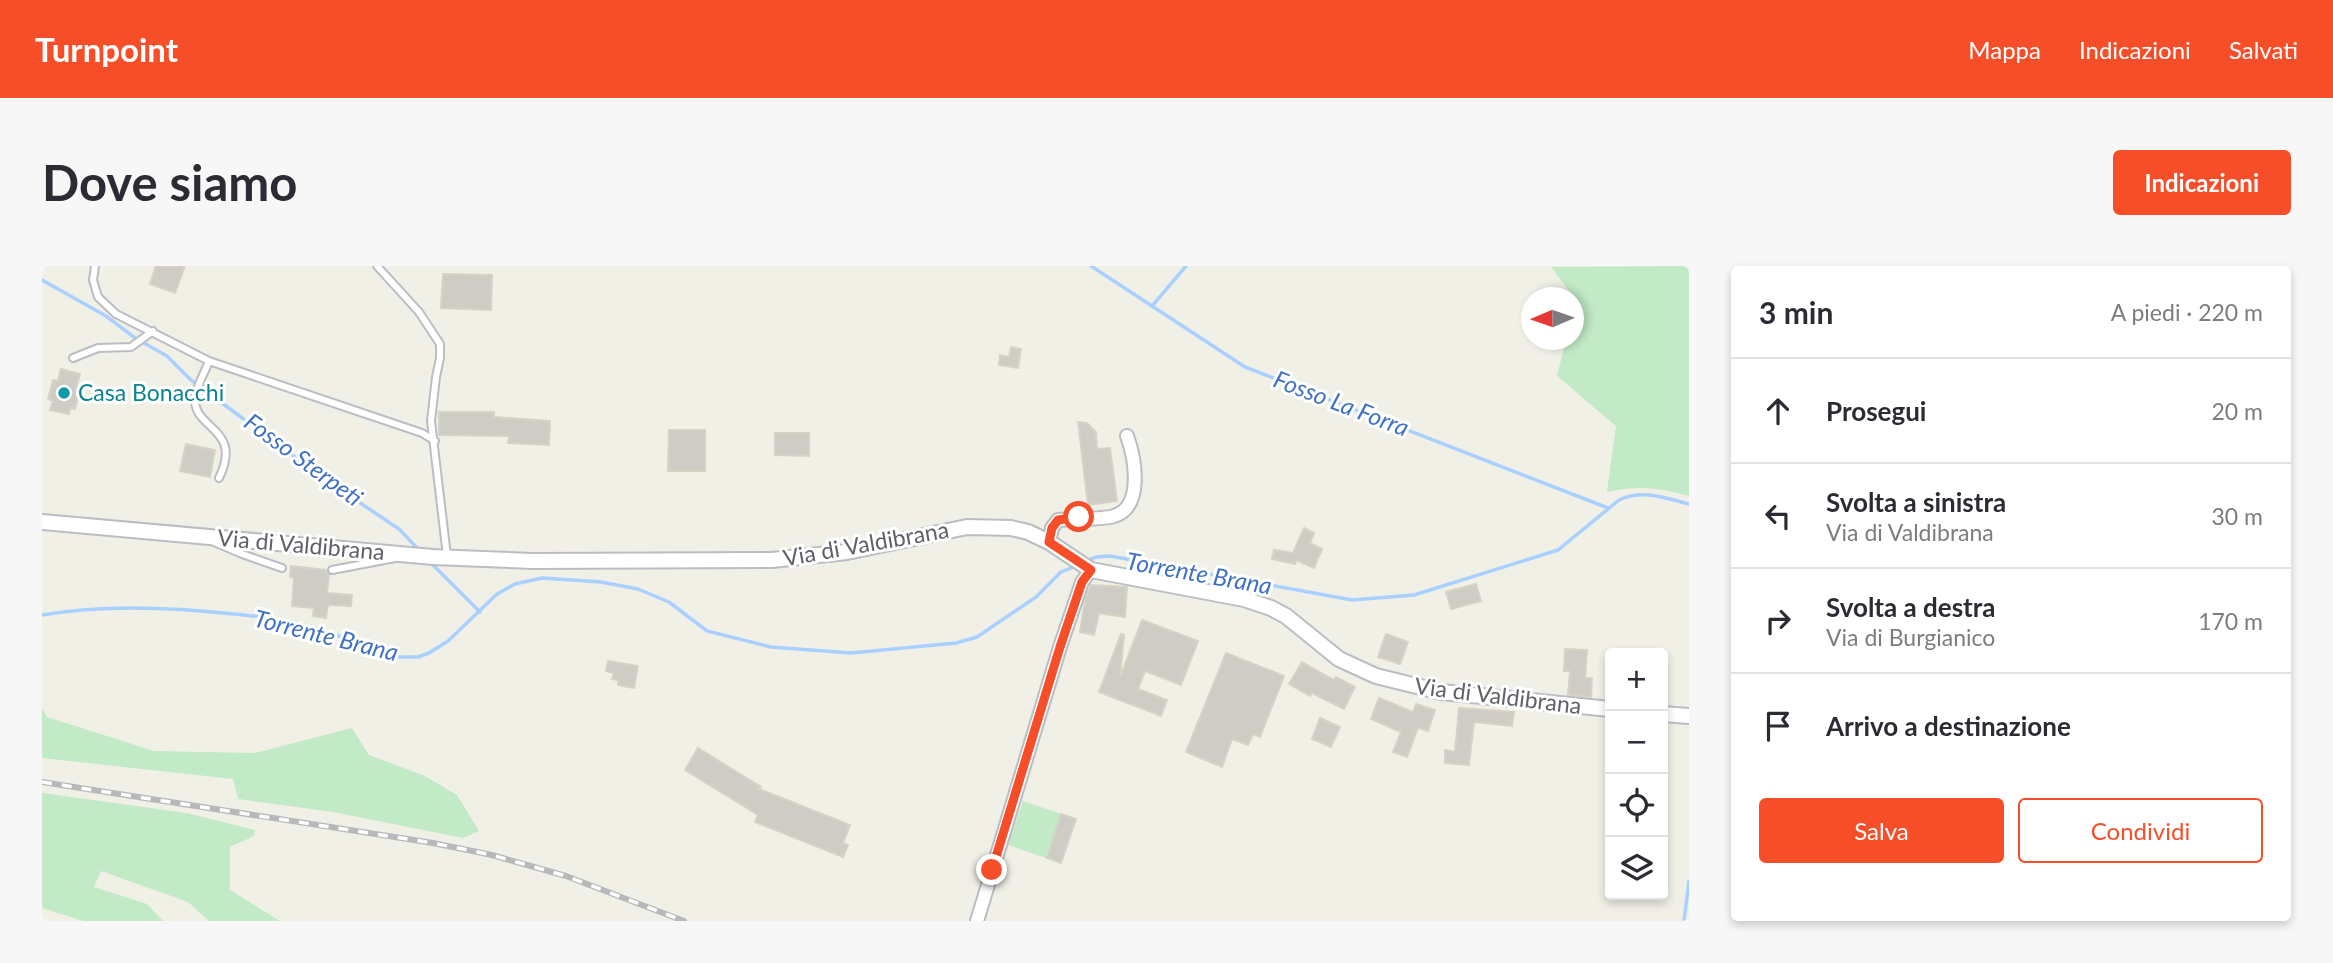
<!DOCTYPE html>
<html lang="it">
<meta charset="utf-8">
<style>
:root{--surface:#fff;--page:#f7f7f7;--text:#2b2b33;--muted:#7c7c81;--line:#e1e1e2;--accent:#f64e28}
body{margin:0;font-family:Lato,sans-serif;background:var(--page);color:var(--text)}
.controls{position:absolute;right:21px;bottom:21px;display:grid;overflow:hidden;border-radius:7px;box-shadow:0 4px 10px #0003}
.controls button{width:63px;height:63px;display:grid;place-items:center;padding:0;border:0;border-bottom:2px solid var(--line);background:var(--surface);color:var(--text);font:35px sans-serif}
.compass{position:absolute;left:1479px;top:21px;width:63px;height:63px;border-radius:50%;background:var(--surface);box-shadow:0 4px 10px #0003;rotate:268deg}
.stop{position:absolute;width:21px;height:21px;margin:-16px;border:5px solid #f64e28;border-radius:50%;background:#fff}
.stop.end{background:#f64e28;border-color:#fff;box-shadow:0 2px 7px #0008}
.list{margin:0;padding:0;list-style:none}
h2{display:flex;justify-content:space-between;align-items:center;height:91px;margin:0;padding:0 28px;font-size:30px}
h2 small{font-size:23px;font-weight:400;color:var(--muted)}
.list li{display:grid;grid-template-columns:46px 1fr auto;gap:21px;align-items:center;box-sizing:border-box;height:105px;padding:0 28px;border-top:2px solid var(--line)}
.list b{display:block;font-size:26px;white-space:nowrap}
.list p{margin:0;font-size:23px;white-space:nowrap;color:var(--muted)}
.list em{font-size:23px;font-style:normal;color:var(--muted)}
.actions{display:flex;gap:14px;padding:21px 28px}
.actions a{flex:1;padding:16px 0;border:2px solid var(--accent);border-radius:7px;text-align:center;font-size:24px;color:var(--accent)}
.actions .main{background:var(--accent);color:#fff}
.icon{flex:none;width:38px;height:38px;fill:none;stroke:currentColor;stroke-width:2;stroke-linecap:round;stroke-linejoin:round}
.map{position:relative;flex:none;width:1647px;height:655px;overflow:hidden;border-radius:7px}
header{display:flex;align-items:center;gap:42px;box-sizing:border-box;height:98px;padding:0 35px;background:var(--accent);color:#fff}
header strong{font-size:33px}
nav{display:flex;gap:38px;margin-inline-start:auto;font-size:24px}
.intro{display:flex;align-items:center;justify-content:space-between;box-sizing:border-box;height:168px;padding:0 42px}
h1{margin:0;font-size:49px}
.button{padding:18px 32px;border-radius:7px;background:var(--accent);color:#fff;font-size:24px;font-weight:700}
main{display:flex;gap:42px;padding:0 42px}
aside{flex:1;background:var(--surface);border-radius:7px;box-shadow:0 4px 10px #0003}
.map>svg:first-child{display:block}
.green{fill:#c2eac6}
.lines{fill:none;stroke-linecap:round;stroke-linejoin:round}
.stream{stroke:#a9d0ff;stroke-width:3.5}
.building{fill:#cecdc5;stroke:#d7d3c4;stroke-width:2}
.service-casing{stroke:#bbbdc3;stroke-width:10}
.minor-casing{stroke:#bbbdc3;stroke-width:16}
.tertiary-casing{stroke:#bbbdc3;stroke-width:18}
.service{stroke:#fff;stroke-width:6}
.minor{stroke:#fff;stroke-width:12}
.tertiary{stroke:#fff;stroke-width:14}
.rail-casing{stroke:#b7b8b9;stroke-width:6}
.rail{stroke:#fff;stroke-width:3.5;stroke-dasharray:10;stroke-linecap:butt}
.route{stroke:#f64e28;stroke-width:9}
.culture-dot{fill:#0f9aa8;stroke:#fff;stroke-width:2.5}
.labels{text-anchor:middle;stroke-width:6;stroke-linejoin:round;paint-order:stroke}
.culture-label{font-size:23px;fill:#0d838f;stroke:#fff;text-anchor:start}
.street-label{font-size:23px;fill:#5e6168;stroke:#fff}
.water-label{font-size:24px;font-style:italic;fill:#3f71c4;stroke:#fff}
</style>
<header>
<strong>Turnpoint</strong>
<nav><a>Mappa</a><a>Indicazioni</a><a>Salvati</a></nav>
</header>
<div class="intro"><h1>Dove siamo</h1><a class="button">Indicazioni</a></div>
<main>
<div class="map">
<svg width="1647" height="655" viewBox="0 0 1647 655">
<rect width="100%" height="100%" fill="#f1f0e7"/>
<!-- green -->
<path class="green" d="M 1647,0 L 1647,230 C 1618,222 1594,219 1565,226 L 1574,160 L 1515,110 L 1524,74 L 1532,74 L 1532,44 L 1534,34 L 1509,1 Z
M 0,442 L 5,451 L 112,485 L 213,487 L 310,462 L 327,489 L 383,510 L 415,529 L 437,565 L 421,572 L 291,546 L 196,533 L 191,513 L 0,492 Z
M 0,527 L 145,547 L 213,564 L 212,570 L 188,581 L 188,624 L 238,655 L 167,655 L 146,636 L 59,605 L 52,621 L 105,638 L 121,655 L 41,655 L 0,642 Z
M 981,535 L 1034,553 L 1019,597 L 966,579 Z"/>
<g class="lines">
<!-- stream -->
<path class="stream" d="M 1049,0 L 1203,101 L 1566,242
M 0,14 L 64,50 L 93,72 L 125,90 L 149,114 L 281,212 L 357,263 L 378,285
M 1110,40 L 1144,0
M 1044,295 L 1054,291 L 1068,290 L 1310,334 L 1372,329 L 1516,284 L 1577,234 C 1601,223 1623,232 1647,238
M 388,296 L 438,346
M 0,349 C 63,338 129,341 192,348 C 210,350 229,351 246,355 C 284,364 321,379 358,391 L 376,391 L 387,387 L 406,375 L 455,328 L 473,318 L 500,312 L 559,316 L 596,323 L 627,336 L 665,365 L 729,381 L 809,387 L 914,377 L 935,371 L 994,331 L 1019,306 L 1034,300
M 1642,655 L 1647,615"/>
</g>
<!-- building -->
<path class="building" d="M 114,0 L 143,0 L 133,27 L 108,18 Z
M 401,8 L 450,9 L 449,44 L 399,42 Z
M 969,81 L 979,83 L 976,102 L 957,99 L 958,89 L 967,91 Z
M 19,103 L 38,108 L 35,119 L 39,121 L 33,143 L 28,142 L 27,148 L 8,144 L 11,135 L 6,133 L 11,114 L 16,115 Z
M 397,146 L 452,146 L 452,151 L 508,155 L 507,179 L 466,177 L 467,170 L 397,169 Z
M 1036,156 L 1045,157 L 1054,166 L 1055,183 L 1068,182 L 1075,235 L 1046,239 Z
M 627,164 L 663,164 L 663,205 L 626,205 Z
M 733,167 L 767,167 L 767,190 L 733,189 Z
M 144,178 L 173,184 L 168,211 L 138,205 Z
M 1262,262 L 1272,267 L 1268,277 L 1280,283 L 1272,302 L 1254,294 L 1253,298 L 1230,293 L 1232,284 L 1251,287 Z
M 249,300 L 284,304 L 287,309 L 285,327 L 310,329 L 309,340 L 286,339 L 284,352 L 271,350 L 272,342 L 250,340 L 252,312 L 248,311 Z
M 1434,318 L 1439,335 L 1409,343 L 1404,326 Z
M 1049,319 L 1085,321 L 1083,351 L 1057,347 L 1052,369 L 1038,366 L 1043,333 Z
M 1100,354 L 1156,375 L 1139,419 L 1103,405 L 1096,423 L 1125,434 L 1119,450 L 1057,426 L 1079,368 L 1082,369 L 1078,411 Z
M 1344,368 L 1366,376 L 1358,398 L 1336,391 Z
M 1523,383 L 1545,384 L 1543,412 L 1550,412 L 1549,431 L 1526,429 L 1528,405 L 1522,405 Z
M 1184,387 L 1242,410 L 1218,471 L 1211,468 L 1206,479 L 1190,473 L 1180,501 L 1144,486 Z
M 566,395 L 596,400 L 592,422 L 576,419 L 576,414 L 570,413 L 572,407 L 564,405 Z
M 1260,396 L 1292,414 L 1294,411 L 1313,421 L 1302,443 L 1270,427 L 1268,430 L 1247,418 Z
M 1337,432 L 1371,446 L 1374,438 L 1393,444 L 1386,465 L 1376,462 L 1365,491 L 1351,486 L 1359,466 L 1329,453 Z
M 1417,442 L 1472,446 L 1470,460 L 1432,456 L 1427,499 L 1403,497 L 1403,484 L 1413,486 Z
M 1278,452 L 1298,461 L 1289,481 L 1270,473 Z
M 656,482 L 719,521 L 717,523 L 808,559 L 801,577 L 806,579 L 801,591 L 713,556 L 716,549 L 643,504 Z
M 1019,548 L 1034,553 L 1019,597 L 1005,592 Z"/>
<g class="lines">
<defs>
<path id="service" d="M 53,0 L 51,14 L 56,31 L 74,48 L 167,95 L 380,167 L 393,175
M 335,0 L 377,46 L 398,78 L 398,92 L 394,111 L 389,155 L 405,290
M 31,92 L 56,82 L 89,81 L 111,65
M 167,95 C 163,106 155,119 153,131 C 150,164 202,161 177,212
M 172,276 L 200,288 L 240,302
M 290,304 L 353,292"/>
<path id="minor" d="M 1007,276 L 1010,262 L 1016,254 C 1031,252 1060,254 1072,250 C 1102,241 1093,192 1085,170
M 935,655 L 1018,381 L 1040,316 L 1049,304"/>
<path id="tertiary" d="M 0,256 L 391,291 L 490,295 L 730,294 L 805,286 L 925,261 L 969,262 L 986,266 L 1007,276 L 1049,304 L 1202,333 L 1229,342 L 1244,350 L 1297,393 L 1334,410 L 1399,426 L 1568,443
M 1621,448 L 1647,450"/>
</defs>
<!-- service casing -->
<use href="#service" class="service-casing"/>
<!-- minor casing -->
<use href="#minor" class="minor-casing"/>
<!-- tertiary casing -->
<use href="#tertiary" class="tertiary-casing"/>
<!-- service -->
<use href="#service" class="service"/>
<!-- minor -->
<use href="#minor" class="minor"/>
<!-- tertiary -->
<use href="#tertiary" class="tertiary"/>
<defs>
<path id="rail" d="M 0,516 L 391,577 L 450,589 L 524,610 L 642,655"/>
</defs>
<!-- rail casing -->
<use href="#rail" class="rail-casing"/>
<!-- rail -->
<use href="#rail" class="rail"/>
</g>
<g class="lines">
<!-- route -->
<path class="route" d="M 950,604 L 1018,381 L 1040,316 L 1049,304 L 1007,276 L 1010,262 L 1016,254 L 1037,251"/>
</g>
<!-- markers -->
<circle class="culture-dot" cx="22" cy="127" r="7"/>
<g class="labels">
<!-- culture labels -->
<g class="culture-label">
<text x="36" y="135">Casa Bonacchi</text>
</g>
<!-- street labels -->
<g class="street-label">
<text transform="translate(824 278) rotate(-10)" y="8">Via di Valdibrana</text>
<text transform="translate(259 279) rotate(5)" y="8">Via di Valdibrana</text>
<text transform="translate(1456 430) rotate(7)" y="8">Via di Valdibrana</text>
</g>
<!-- water labels -->
<g class="water-label">
<text transform="translate(1299 138) rotate(21)" y="8">Fosso La Forra</text>
<text transform="translate(261 194) rotate(36)" y="8">Fosso Sterpeti</text>
<text transform="translate(1157 308) rotate(10)" y="8">Torrente Brana</text>
<text transform="translate(284 370) rotate(14)" y="8">Torrente Brana</text>
</g>
</g>
</svg>
<div class="controls">
<button>+</button>
<button>−</button>
<button><svg class="icon" aria-label="locate" viewBox="0 0 24 24"><circle cx="12" cy="12" r="6"/><path d="M12 2v4M12 18v4M2 12h4M18 12h4"/></svg></button>
<button><svg class="icon" aria-label="layers" viewBox="0 0 24 24"><path d="M12 4l9 5-9 5-9-5zM3 14l9 5 9-5"/></svg></button>
</div>
<svg class="compass" viewBox="-18 -18 36 36"><path d="M0-13l5 13h-10z" fill="#e53935"/><path d="M0 13l5-13h-10z" fill="#7c7c81"/></svg>
<div class="stop" style="left:1037px;top:251px"></div>
<div class="stop end" style="left:950px;top:604px"></div>
</div>
<aside>
<h2>3 min<small>A piedi · 220 m</small></h2>
<ul class="list">
<li><svg class="icon" aria-label="ahead" viewBox="0 0 24 24"><path d="M12 20V5M6 11l6-6 6 6"/></svg><div><b>Prosegui</b></div><em>20 m</em></li>
<li><svg class="icon" aria-label="left" viewBox="0 0 24 24"><path d="M17 20v-9H6M10 6l-5 5 5 5"/></svg><div><b>Svolta a sinistra</b><p>Via di Valdibrana</p></div><em>30 m</em></li>
<li><svg class="icon" aria-label="right" viewBox="0 0 24 24"><path d="M7 20v-9h11M14 6l5 5-5 5"/></svg><div><b>Svolta a destra</b><p>Via di Burgianico</p></div><em>170 m</em></li>
<li><svg class="icon" aria-label="arrive" viewBox="0 0 24 24"><path d="M6 21V4h12l-3 4 3 4H6"/></svg><div><b>Arrivo a destinazione</b></div></li>
</ul>
<div class="actions"><a class="main">Salva</a><a>Condividi</a></div>
</aside>
</main>
